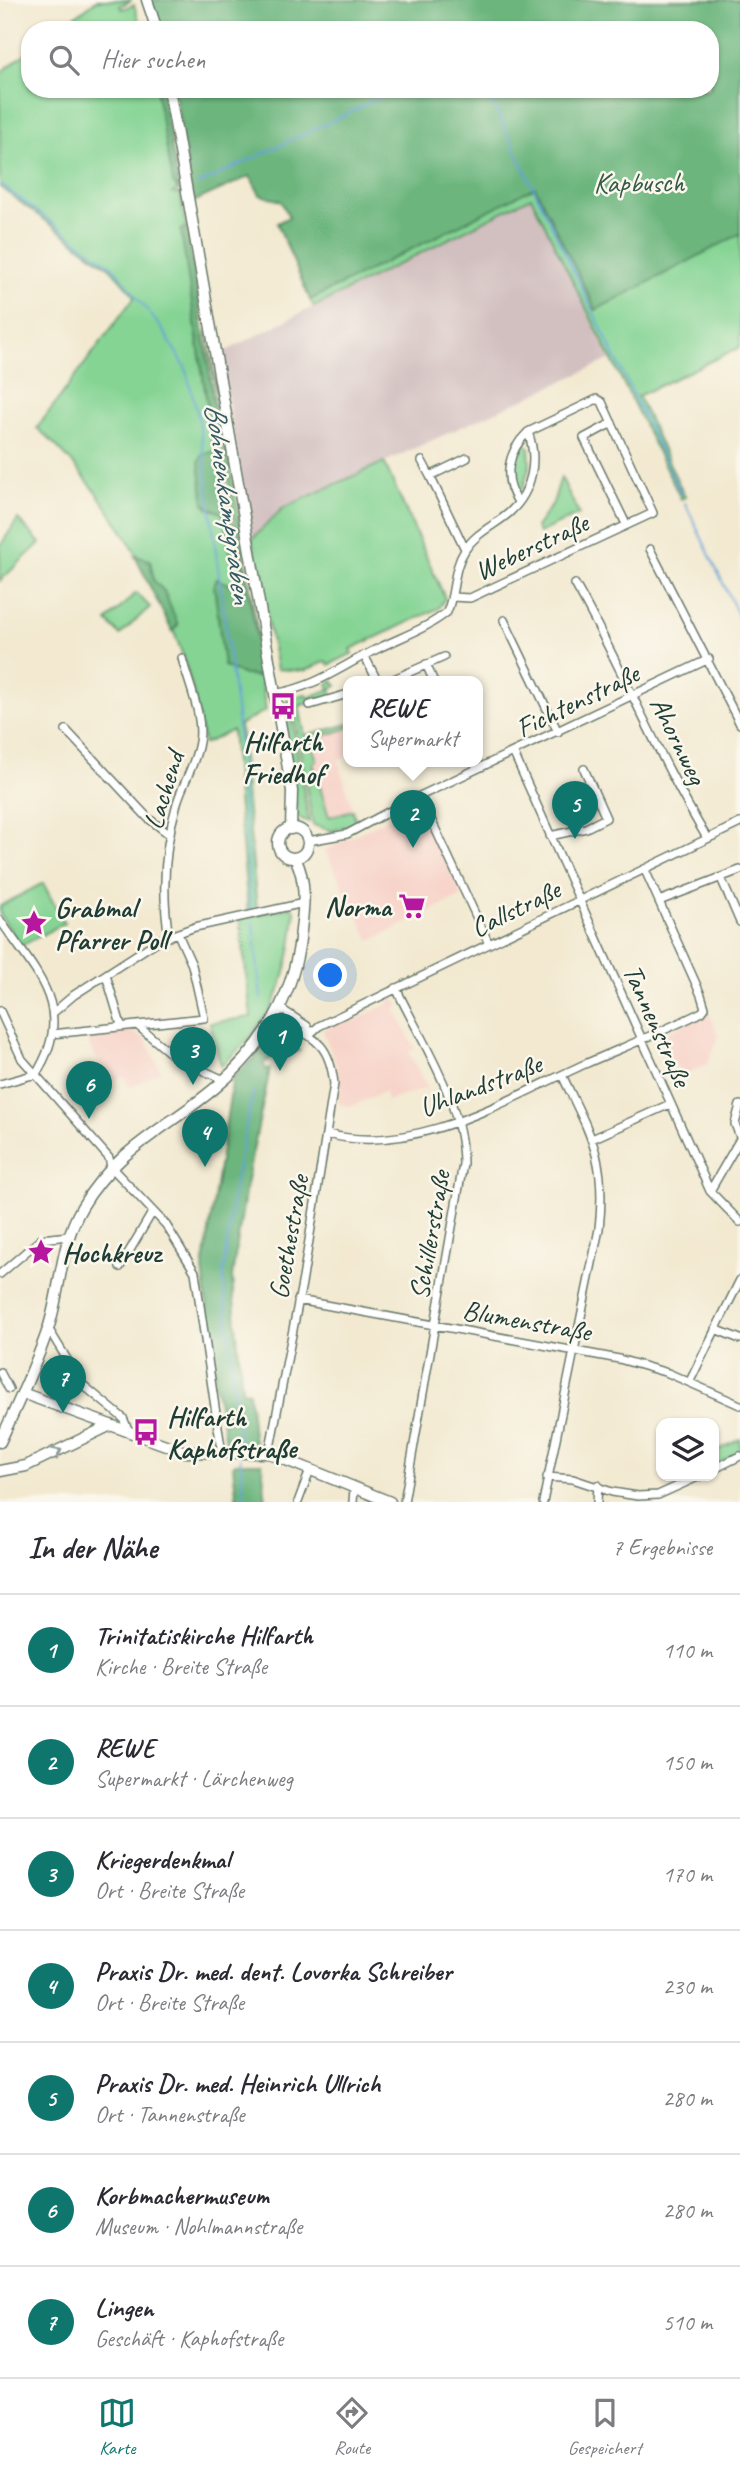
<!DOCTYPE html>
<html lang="de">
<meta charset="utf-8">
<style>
:root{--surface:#fff;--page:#f7f7f7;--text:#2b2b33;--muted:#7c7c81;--line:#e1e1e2;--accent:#0f766e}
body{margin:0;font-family:Caveat,sans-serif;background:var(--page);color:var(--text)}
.controls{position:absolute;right:21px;bottom:21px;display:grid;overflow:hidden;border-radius:14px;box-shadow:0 2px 5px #0004}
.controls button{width:63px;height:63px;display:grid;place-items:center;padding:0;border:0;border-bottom:2px solid var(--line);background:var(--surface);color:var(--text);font:35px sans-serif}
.you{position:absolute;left:331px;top:976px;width:24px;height:24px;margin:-18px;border:5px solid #fff;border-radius:50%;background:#1a73e8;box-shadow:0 0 0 10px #1a73e833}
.badge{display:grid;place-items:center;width:46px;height:46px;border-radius:50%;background:var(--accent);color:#fff;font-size:23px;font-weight:700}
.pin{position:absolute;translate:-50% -58px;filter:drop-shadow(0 2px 4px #0008)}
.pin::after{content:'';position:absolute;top:37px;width:24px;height:21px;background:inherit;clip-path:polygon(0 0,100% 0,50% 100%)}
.popup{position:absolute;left:343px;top:676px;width:140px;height:91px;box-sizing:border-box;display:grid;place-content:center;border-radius:14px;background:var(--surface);filter:drop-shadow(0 2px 5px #0005);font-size:23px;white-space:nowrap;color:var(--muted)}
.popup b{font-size:26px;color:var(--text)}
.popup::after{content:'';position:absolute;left:50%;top:100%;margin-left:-14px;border:14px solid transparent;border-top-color:var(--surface)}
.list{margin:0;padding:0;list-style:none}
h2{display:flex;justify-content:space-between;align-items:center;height:91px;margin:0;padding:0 28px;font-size:30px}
h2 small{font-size:23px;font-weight:400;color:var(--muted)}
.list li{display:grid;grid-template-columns:46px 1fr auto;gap:21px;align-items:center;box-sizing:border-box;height:112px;padding:0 28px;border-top:2px solid var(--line)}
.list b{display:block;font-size:26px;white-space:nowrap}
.list p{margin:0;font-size:23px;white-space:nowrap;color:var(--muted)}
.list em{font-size:23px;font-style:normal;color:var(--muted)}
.icon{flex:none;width:38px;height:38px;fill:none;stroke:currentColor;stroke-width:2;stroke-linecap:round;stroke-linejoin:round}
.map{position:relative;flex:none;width:740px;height:1502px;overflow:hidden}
.search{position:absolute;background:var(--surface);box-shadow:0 2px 5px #0004;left:21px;right:21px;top:21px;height:77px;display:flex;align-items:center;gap:18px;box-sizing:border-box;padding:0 24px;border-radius:28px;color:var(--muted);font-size:26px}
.sheet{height:875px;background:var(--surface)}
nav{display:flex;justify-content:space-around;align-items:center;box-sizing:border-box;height:98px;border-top:2px solid var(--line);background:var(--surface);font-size:19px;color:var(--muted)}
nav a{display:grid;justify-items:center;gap:4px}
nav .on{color:var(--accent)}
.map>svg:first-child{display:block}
.built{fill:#f7d1c7}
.industrial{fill:#d2bfc0}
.green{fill:#85d494;stroke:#528864;stroke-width:2}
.forest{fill:#6cb67e;stroke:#467a59;stroke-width:2}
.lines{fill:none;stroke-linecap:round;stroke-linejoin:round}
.stream{stroke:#65a2d6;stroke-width:2}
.minor-casing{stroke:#69796b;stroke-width:10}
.major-casing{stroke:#69796b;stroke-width:13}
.minor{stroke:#fff;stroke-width:7}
.major{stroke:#fff;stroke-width:10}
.oneway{stroke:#8f9e9a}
.labels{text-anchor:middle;stroke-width:5;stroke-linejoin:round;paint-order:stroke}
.park-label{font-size:28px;fill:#335b47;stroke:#fbf7ec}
.street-label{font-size:28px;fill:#1f3d34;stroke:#fbf7ec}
.poi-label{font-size:28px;font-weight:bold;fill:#1f3d34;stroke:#fbf7ec;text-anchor:start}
.water-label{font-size:30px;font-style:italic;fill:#345b65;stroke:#fbf7ec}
</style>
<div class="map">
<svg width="740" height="1502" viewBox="0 0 740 1502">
<rect width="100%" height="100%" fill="#fbf7ec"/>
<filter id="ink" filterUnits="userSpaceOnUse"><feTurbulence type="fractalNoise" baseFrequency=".0143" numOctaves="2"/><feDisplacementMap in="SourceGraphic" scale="14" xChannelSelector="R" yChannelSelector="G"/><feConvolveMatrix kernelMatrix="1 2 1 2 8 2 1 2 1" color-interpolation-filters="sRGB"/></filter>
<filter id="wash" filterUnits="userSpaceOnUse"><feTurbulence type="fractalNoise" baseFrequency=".00686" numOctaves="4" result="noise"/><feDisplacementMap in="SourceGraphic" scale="28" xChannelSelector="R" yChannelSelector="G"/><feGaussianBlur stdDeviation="1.57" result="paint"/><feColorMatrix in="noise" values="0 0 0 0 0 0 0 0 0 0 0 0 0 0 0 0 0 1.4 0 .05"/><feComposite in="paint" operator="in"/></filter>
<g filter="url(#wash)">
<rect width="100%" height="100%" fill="#f2e9d0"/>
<!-- built -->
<path class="built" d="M 348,727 L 348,756 L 338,760 L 353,810 L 329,817 L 317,780 L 313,762 L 317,761 L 310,740 Z
M 419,803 L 462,896 L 370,941 L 325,850 Z
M 393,996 L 399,1005 L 395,1010 L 415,1049 L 409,1052 L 427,1088 L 387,1101 L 385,1091 L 352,1106 L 338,1104 L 340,1088 L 336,1065 L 323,1030 L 349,1017 L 352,1022 L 390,1003 L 388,998 Z
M 705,1014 L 710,1015 L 719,1036 L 707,1064 L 681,1076 L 674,1062 L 667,1065 L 659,1047 L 666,1044 L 662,1035 Z
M 119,1029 L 131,1031 L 145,1039 L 161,1071 L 130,1087 L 123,1076 L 111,1082 L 90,1048 L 89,1040 L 92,1033 Z"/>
<!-- industrial -->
<path class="industrial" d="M 531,196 L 611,359 L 283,508 L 252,539 L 220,354 Z"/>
<!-- green -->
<path class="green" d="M 97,0 L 132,0 L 120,6 L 122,9 L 134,5 L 142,30 L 57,30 Z
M 740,0 L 740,347 L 638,396 L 685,497 L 681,499 L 531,197 L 314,307 L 310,300 L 536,186 L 595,309 L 710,89 L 710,30 Z
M 30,50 L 30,89 L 156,89 L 177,190 L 172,193 L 180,194 L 186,227 L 181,231 L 213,443 L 218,450 L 207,508 L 223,513 L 237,583 L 242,590 L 217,580 L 255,677 L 260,676 L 266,710 L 240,725 L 257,910 L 248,911 L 232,730 L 204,744 C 198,715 193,684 183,656 C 155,576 101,483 37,428 L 135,296 L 111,269 L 0,187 L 0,73 Z
M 207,331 L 267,687 L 254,610 L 232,507 Z
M 524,444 L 529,447 L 530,464 L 523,488 L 518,491 C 508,482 512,449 524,444 Z
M 384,462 L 445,598 L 439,608 L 351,649 L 353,653 L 329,665 L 326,661 L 304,671 L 277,669 L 252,539 L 283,508 Z
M 561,477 L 579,514 L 539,533 L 536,527 L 553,503 Z
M 18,519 L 40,543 L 0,581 L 0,546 Z
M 136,593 L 150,607 L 120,635 L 107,621 Z
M 333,681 L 337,686 L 332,688 L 331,696 L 299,706 L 305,736 L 348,724 L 348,728 L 311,740 L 317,761 L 313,763 L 329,817 L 353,810 L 356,823 L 332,831 L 313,825 L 291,698 L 306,694 L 308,698 L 330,689 L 328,684 Z
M 288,698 L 309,822 L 297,817 L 285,711 L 282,712 Z
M 43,883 L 64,923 L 21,946 L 0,915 L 0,906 Z
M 291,907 L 295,910 C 293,947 284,992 262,1023 C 251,1039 234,1053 221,1066 L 210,1023 L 251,1017 L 240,919 Z
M 740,1439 L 740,1453 L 714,1466 L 714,1452 Z"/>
<!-- forest -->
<path class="forest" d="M 151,0 L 740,0 L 740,234 L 596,310 L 535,187 L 310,300 L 277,223 L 289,217 L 281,201 L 260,195 L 250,176 L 193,202 L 174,89 L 710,89 L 710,30 L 161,30 Z
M 156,89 L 162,89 L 179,190 L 173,183 Z
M 186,227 L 208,358 L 227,506 C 236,530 265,659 258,676 L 244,675 L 224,666 L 214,585 L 217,579 L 241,589 L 237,583 L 223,514 L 204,504 L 199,462 L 202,455 L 218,450 L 213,443 L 181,230 Z
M 135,556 L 150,560 L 154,581 L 164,591 L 178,625 L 172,631 Z
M 271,1038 L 292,1041 L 299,1051 L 277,1054 L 263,1064 L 267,1070 L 270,1069 L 247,1180 L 232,1277 L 242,1391 L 249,1392 L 253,1437 L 258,1448 L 227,1448 L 216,1389 L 203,1269 L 233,1077 L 259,1053 Z
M 235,1463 L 262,1463 L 266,1502 L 237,1502 L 233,1466 Z"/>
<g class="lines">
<!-- stream -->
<path class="stream" d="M 486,89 L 681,494
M 0,184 L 114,268 L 162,329 L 185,367 L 199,419 L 237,716 L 251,908
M 199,184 L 399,89
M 685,503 L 740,619
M 253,922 L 261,998
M 240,1449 L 223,1275 L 234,1187 L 253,1092
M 240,1458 L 245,1502"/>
</g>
</g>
<g filter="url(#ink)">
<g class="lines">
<defs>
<path id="minor" d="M 612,423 L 584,438 L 626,524
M 422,461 L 430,476
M 518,502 C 502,478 508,451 528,432
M 465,549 L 430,476 L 467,458
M 650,549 L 740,724
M 575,584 C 623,668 657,756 707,838
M 504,620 L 558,732
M 364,655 L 378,682
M 426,664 L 434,682
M 387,682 L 444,657
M 274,694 C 319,686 339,667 379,648 C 401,637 428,628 447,612 C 456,591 452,570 465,550 C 476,532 496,525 510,512 C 533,491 538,459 528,432 L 597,399 L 602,402 L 653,513 L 470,598 L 452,597
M 310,705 L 348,694
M 66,730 L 148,818 L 170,835
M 514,754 L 710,1191 L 740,1222
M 421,798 L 489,944
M 550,836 L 586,828 L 606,818 L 584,769
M 308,841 L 347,834 L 405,803 L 709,659
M 721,878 L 740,922
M 659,901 L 740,870
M 0,920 C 36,973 77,1009 36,1074
M 169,937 C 161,890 164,848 177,803 C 183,783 196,763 199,742 C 204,716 188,683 182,658
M 106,975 L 121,1025
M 396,988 C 422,1043 463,1102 463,1164 L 404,1502
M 281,1009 L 307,1026 L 310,1033
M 0,1011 L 22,1059 L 109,1158 L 111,1167 L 166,1225 L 195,1272 L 222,1454
M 54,1012 L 74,995 L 159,940 L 195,927 L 304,903
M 138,1026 L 176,1058 L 224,1080
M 52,1034 L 204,1018 L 192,965 L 178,934
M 310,1034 L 319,1026 L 740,823
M 0,1084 L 36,1074
M 740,1105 L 735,1124 L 740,1137
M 327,1134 C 415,1157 507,1099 585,1064 C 624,1047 664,1031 702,1012 L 705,1008 L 701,995 L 645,870
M 592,1139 L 670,1104
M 710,1191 L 740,1139
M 120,1267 L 153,1211
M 0,1274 L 41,1239 L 69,1236
M 298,1300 L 619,1359 L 668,1373 L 740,1405
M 48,1328 L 82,1384 L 123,1418 L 129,1432
M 715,1329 L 740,1339
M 0,1372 L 9,1389
M 690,1381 L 740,1280
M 269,1453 L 303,1278 L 334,1084 C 329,1038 311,1038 276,1018
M 714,1469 L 740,1456
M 547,1477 L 573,1479 L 612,1492 L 638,1496 L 658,1495 L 700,1476
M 298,1502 L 310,1470
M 353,1502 L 354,1489
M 543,1502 L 599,1229 C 607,1159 591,1136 562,1075
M 597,1502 L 598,1485"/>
<path id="major" d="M 147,0 L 157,30
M 169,89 L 292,791 L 291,829
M278 843a15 15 0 1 1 30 0a15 15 0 1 1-30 0Z
M 22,1393 L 185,1452 L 269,1453 L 390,1502
M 0,1442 C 17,1405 35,1368 48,1329 C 61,1290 60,1244 82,1207 C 116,1149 166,1129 215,1088 C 265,1046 295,995 301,930 C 304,905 307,881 295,858
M 0,1471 L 26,1466 L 111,1425"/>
</defs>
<!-- minor casing -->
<use href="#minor" class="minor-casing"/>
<!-- major casing -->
<use href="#major" class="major-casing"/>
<!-- minor -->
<use href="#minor" class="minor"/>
<!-- major -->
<use href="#major" class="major"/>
</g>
<!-- one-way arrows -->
<defs><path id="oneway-chevron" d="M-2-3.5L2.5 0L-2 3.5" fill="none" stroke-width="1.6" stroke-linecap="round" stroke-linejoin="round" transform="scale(1.75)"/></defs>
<use class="oneway" href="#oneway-chevron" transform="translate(57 1452) rotate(-26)"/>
</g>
<!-- icons -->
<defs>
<symbol id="bus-bare" viewBox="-9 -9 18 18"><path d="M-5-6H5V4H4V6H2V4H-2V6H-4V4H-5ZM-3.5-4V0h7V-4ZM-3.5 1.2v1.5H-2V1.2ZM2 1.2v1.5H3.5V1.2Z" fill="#b5179e" stroke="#fbf7ec" stroke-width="2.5" paint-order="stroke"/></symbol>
<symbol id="supermarket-bare" viewBox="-9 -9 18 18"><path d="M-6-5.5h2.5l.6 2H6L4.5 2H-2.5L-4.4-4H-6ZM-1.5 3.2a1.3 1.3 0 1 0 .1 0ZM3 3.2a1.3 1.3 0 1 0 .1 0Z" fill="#b5179e" stroke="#fbf7ec" stroke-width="2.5" paint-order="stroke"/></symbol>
<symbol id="sight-bare" viewBox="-9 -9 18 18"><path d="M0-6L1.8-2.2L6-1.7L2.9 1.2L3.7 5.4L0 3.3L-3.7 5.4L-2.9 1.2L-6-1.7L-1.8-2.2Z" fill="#b5179e" stroke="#fbf7ec" stroke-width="2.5" paint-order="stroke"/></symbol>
</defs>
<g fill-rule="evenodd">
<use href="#bus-bare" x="264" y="687" width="38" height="38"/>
<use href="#supermarket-bare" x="393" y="887" width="38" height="38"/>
<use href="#sight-bare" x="15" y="904" width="38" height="38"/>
<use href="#sight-bare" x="22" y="1233" width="38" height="38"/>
<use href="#bus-bare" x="127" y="1413" width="38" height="38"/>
</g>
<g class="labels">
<!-- park labels -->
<g class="park-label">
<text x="639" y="192">Kapbusch</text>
</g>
<!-- street labels -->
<g class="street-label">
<text transform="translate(531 546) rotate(-25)" y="10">Weberstraße</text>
<text transform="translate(577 700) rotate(-26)" y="10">Fichtenstraße</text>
<text transform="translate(679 740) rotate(64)" y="10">Ahornweg</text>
<text transform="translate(163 790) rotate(-73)" y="10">Lachend</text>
<text transform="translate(515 908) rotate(-26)" y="10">Callstraße</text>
<text transform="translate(658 1025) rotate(66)" y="10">Tannenstraße</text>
<text transform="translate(480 1085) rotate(-21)" y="10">Uhlandstraße</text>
<text transform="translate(429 1235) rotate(-80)" y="10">Schillerstraße</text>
<text transform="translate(288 1237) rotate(-80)" y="10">Goethestraße</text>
<text transform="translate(527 1320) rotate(10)" y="10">Blumenstraße</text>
</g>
<!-- poi labels -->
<g class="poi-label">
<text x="283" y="751" text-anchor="middle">Hilfarth<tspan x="283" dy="32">Friedhof</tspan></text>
<text x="391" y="916" text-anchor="end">Norma</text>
<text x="55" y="917">Grabmal<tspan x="55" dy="32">Pfarrer Poll</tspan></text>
<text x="62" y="1262">Hochkreuz</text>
<text x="167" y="1426">Hilfarth<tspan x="167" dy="32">Kaphofstraße</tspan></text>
</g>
<!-- water labels -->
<g class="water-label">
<text transform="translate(229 503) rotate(82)" y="10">Bohnenkampgraben</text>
</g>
</g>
</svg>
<div class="controls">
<button><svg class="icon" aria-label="layers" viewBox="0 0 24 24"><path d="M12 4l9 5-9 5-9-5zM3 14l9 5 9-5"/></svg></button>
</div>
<div class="you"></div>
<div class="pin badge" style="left:280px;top:1071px">1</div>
<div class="pin badge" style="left:413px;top:848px">2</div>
<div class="popup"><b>REWE</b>Supermarkt</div>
<div class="pin badge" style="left:193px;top:1085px">3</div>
<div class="pin badge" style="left:205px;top:1167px">4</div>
<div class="pin badge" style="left:575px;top:839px">5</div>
<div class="pin badge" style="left:89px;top:1119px">6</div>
<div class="pin badge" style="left:63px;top:1413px">7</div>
<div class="search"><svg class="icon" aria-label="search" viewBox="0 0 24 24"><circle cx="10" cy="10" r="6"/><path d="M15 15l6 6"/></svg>Hier suchen</div>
</div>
<section class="sheet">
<h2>In der Nähe<small>7 Ergebnisse</small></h2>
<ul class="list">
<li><span class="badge">1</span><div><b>Trinitatiskirche Hilfarth</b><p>Kirche · Breite Straße</p></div><em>110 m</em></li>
<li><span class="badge">2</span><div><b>REWE</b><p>Supermarkt · Lärchenweg</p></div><em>150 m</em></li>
<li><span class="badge">3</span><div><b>Kriegerdenkmal</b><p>Ort · Breite Straße</p></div><em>170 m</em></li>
<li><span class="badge">4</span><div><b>Praxis Dr. med. dent. Lovorka Schreiber</b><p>Ort · Breite Straße</p></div><em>230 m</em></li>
<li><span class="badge">5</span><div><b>Praxis Dr. med. Heinrich Ullrich</b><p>Ort · Tannenstraße</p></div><em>280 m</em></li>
<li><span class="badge">6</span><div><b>Korbmachermuseum</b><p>Museum · Nohlmannstraße</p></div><em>280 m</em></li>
<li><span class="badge">7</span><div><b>Lingen</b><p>Geschäft · Kaphofstraße</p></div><em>510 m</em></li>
</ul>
</section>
<nav>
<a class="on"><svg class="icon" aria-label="map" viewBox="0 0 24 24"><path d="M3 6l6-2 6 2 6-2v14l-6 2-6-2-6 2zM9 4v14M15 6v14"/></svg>Karte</a>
<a><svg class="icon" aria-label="directions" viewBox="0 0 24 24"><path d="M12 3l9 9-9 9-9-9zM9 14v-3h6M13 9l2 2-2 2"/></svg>Route</a>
<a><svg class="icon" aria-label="saved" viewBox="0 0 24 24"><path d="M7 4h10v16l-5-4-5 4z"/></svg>Gespeichert</a>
</nav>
